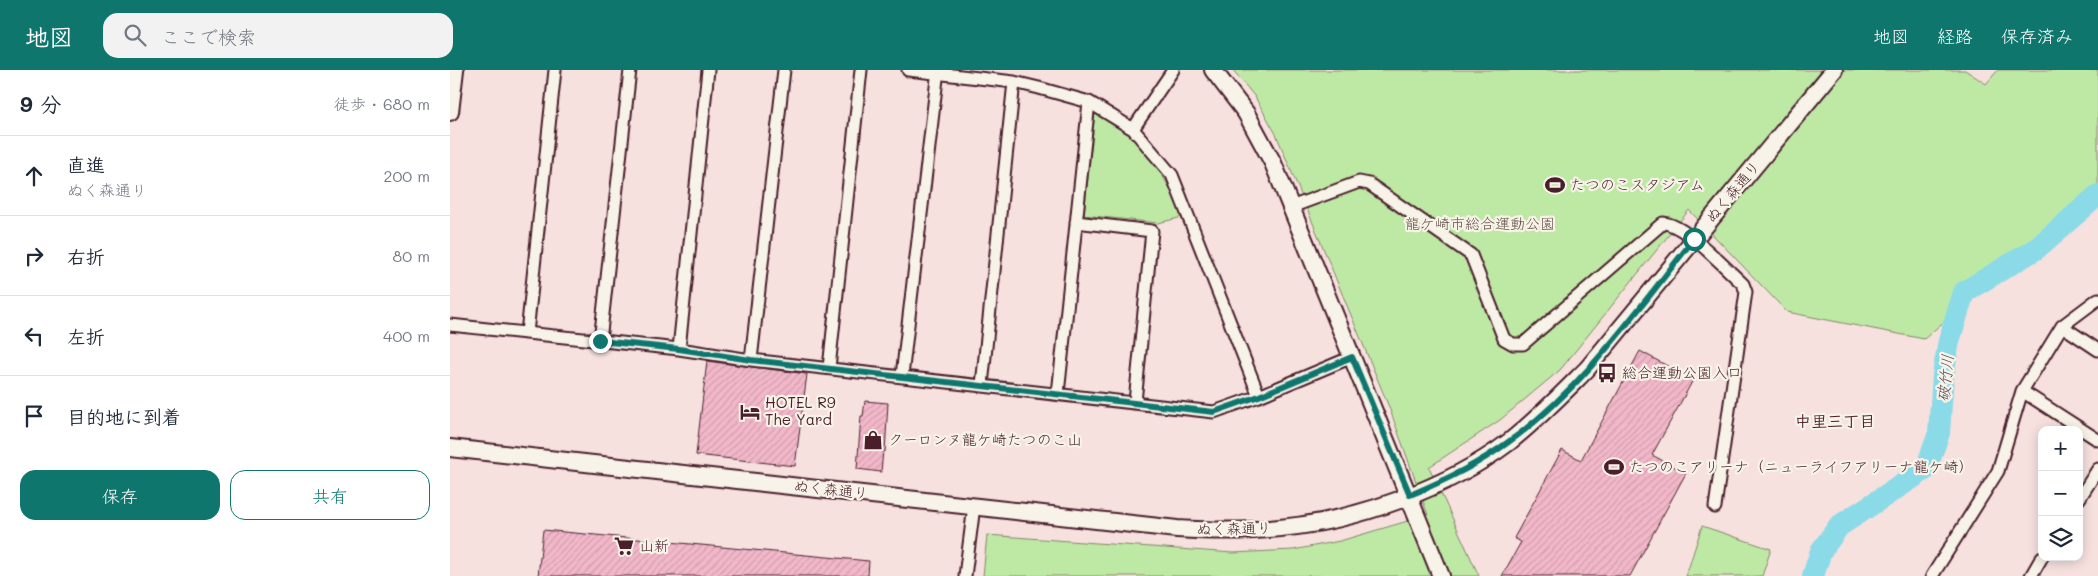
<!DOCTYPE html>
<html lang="ja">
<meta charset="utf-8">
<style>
:root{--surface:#fff;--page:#f2f2f3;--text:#1f2937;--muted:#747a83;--line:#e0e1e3;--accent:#0f766e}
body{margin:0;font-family:Mali,"Klee One",sans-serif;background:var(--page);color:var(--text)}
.controls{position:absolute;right:15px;bottom:15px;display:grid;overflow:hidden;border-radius:10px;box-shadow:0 2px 12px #0003}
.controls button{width:45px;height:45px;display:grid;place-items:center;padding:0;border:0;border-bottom:1px solid var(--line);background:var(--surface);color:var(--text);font:25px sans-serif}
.stop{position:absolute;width:15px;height:15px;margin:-11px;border:4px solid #0f766e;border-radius:50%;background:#fff}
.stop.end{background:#0f766e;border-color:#fff;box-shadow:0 1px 5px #0008}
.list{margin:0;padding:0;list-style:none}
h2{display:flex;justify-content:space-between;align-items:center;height:65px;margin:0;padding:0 20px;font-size:21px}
h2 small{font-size:16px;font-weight:400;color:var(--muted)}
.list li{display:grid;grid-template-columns:32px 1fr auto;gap:15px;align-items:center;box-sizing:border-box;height:80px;padding:0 20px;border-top:1px solid var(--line)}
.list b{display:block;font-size:19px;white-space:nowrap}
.list p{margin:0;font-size:16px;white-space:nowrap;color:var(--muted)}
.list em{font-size:16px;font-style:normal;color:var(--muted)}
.actions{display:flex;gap:10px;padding:15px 20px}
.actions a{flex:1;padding:11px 0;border:1px solid var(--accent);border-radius:15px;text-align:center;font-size:18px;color:var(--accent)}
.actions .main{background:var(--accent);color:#fff}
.icon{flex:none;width:28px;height:28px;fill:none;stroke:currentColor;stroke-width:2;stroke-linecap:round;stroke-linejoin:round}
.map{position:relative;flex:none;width:1648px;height:506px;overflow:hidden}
header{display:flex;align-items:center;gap:30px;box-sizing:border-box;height:70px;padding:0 25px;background:var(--accent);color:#fff}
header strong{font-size:24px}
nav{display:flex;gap:28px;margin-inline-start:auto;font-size:18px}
.search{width:350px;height:45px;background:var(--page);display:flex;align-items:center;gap:12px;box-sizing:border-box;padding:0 18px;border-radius:15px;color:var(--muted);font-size:19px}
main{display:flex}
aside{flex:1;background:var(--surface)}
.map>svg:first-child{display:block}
.park{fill:#bee9a5;stroke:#848468}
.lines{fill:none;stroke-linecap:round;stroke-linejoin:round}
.river{stroke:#8bdae8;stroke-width:22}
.building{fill:url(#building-hatch);stroke:#4a1f2b}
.street-casing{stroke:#4a1f2b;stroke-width:15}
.secondary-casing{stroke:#4a1f2b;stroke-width:20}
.street{stroke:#f7f3e8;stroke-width:11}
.secondary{stroke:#f7f3e8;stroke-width:16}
.route{stroke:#0f766e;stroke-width:6}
.labels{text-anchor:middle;stroke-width:4.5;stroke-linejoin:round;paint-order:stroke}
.poi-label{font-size:15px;fill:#4a1f2b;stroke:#f7f3e8;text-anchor:start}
.street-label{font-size:15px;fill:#4a1f2b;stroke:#f7f3e8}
.park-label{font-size:15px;fill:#67524a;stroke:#f7f3e8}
.water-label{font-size:16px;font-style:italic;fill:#5a4e5a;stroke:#f7f3e8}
.neighbourhood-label{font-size:16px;font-weight:bold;fill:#4a1f2b;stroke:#f7f3e8}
</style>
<header>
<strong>地図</strong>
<div class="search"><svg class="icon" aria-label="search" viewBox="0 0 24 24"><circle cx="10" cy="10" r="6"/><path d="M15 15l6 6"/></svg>ここで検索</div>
<nav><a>地図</a><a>経路</a><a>保存済み</a></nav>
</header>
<main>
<aside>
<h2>9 分<small>徒歩 · 680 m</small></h2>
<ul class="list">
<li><svg class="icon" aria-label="ahead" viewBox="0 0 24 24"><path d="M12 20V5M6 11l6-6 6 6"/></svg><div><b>直進</b><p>ぬく森通り</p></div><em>200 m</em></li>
<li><svg class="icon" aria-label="right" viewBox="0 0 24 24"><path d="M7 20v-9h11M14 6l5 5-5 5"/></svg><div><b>右折</b></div><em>80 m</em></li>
<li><svg class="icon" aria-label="left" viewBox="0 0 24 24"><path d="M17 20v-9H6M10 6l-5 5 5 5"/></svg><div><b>左折</b></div><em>400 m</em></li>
<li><svg class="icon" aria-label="arrive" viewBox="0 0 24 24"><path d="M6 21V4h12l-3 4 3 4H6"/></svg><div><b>目的地に到着</b></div></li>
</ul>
<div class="actions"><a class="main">保存</a><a>共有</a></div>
</aside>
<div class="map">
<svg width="1648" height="506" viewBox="0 0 1648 506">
<defs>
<pattern id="building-hatch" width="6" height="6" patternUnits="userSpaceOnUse" patternTransform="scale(1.25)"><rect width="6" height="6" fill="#f2b8ca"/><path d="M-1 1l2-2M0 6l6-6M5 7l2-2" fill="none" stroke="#d19eae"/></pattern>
</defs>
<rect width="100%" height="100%" fill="#f6e1df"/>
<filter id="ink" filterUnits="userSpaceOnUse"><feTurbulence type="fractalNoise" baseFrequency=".02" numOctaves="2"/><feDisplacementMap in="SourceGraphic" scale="10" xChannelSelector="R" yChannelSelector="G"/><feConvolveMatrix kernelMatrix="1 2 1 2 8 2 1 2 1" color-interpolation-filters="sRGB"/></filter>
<g filter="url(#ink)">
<!-- park -->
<path class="park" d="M 783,0 L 1515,0 L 1536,14 L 1548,0 L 1648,0 L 1648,117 L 1474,269 L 1337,242 L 1239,140 L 1110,300 L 1050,350 L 979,397 L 1029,506 L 533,506 L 537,465 L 783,483 L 843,480 L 890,471 L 978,445 L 939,337 L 826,64 L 805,27 Z
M 645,42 C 655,49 668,55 678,63 C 704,86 719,115 733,147 L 708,153 L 634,145 Z
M 1252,456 L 1321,479 L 1312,506 L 1236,506 Z"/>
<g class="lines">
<!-- river -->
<path class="river" d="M 1363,506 L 1371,481 L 1389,456 L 1476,399 L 1489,363 L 1493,305 L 1499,271 L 1514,222 L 1586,179 L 1648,125"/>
</g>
<!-- building -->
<path class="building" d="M 1190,281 L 1243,310 L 1202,385 L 1236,403 L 1180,506 L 1052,506 L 1071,472 L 1064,468 L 1112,380 L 1131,390 Z
M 257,291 L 357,304 L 345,396 L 246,385 Z
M 415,331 L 438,333 L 435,382 L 433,381 L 431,402 L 407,399 L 411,346 L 413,346 Z
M 93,460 L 419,491 L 418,506 L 88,506 Z"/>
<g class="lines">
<defs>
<path id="street" d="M 458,0 L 564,12 L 589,18 L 639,32 L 683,59 L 722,105 L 809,326
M 683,59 L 723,0
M 841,137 L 909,112 L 919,114 L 1021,185 L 1054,269 L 1063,274 L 1073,274 L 1213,153 C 1235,154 1275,198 1293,214 L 1296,222 L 1265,437
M 626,152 L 702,161 L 685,332
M 0,255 L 229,279 L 301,290 L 764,342 L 809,326 L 902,287
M 1612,256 L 1648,280
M 77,263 L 105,0
M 150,271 L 180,0
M 229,279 L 258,0
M 301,290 L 334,0
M 379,298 L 411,0
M 452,306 L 488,0
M 532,315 L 564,12
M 1572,321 L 1648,370
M 608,324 L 639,32
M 1629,429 L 1648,399
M 515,506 L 524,436
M 1482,506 L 1548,401 L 1572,321 L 1612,256 L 1648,229
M 1581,506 L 1592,487"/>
<path id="secondary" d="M 763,0 L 796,43 L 823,93 L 991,506
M 0,42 L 5,0
M 0,378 L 727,459 C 761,461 795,462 830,458 C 906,451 998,418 1059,372 C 1087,350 1112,324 1137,299 L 1384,0"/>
</defs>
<!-- street casing -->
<use href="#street" class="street-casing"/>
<!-- secondary casing -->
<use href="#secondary" class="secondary-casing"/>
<!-- street -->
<use href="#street" class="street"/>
<!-- secondary -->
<use href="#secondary" class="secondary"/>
</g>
</g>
<g class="lines" filter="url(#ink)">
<!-- route -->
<path class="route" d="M 150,271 L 229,279 L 301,290 L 764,342 L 809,326 L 902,287 L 960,425 C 994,411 1027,395 1057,373 C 1131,321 1188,239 1244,169"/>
</g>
<!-- icons -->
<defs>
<symbol id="stadium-bare" viewBox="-9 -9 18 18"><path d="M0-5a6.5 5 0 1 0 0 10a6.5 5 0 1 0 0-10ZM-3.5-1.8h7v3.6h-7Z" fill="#4a1f2b" stroke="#f7f3e8" stroke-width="2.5" paint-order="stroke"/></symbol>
<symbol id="bus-bare" viewBox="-9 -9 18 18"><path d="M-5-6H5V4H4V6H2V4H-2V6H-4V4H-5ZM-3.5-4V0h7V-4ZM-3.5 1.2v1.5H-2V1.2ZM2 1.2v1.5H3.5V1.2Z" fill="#4a1f2b" stroke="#f7f3e8" stroke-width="2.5" paint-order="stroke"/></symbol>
<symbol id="hotel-bare" viewBox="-9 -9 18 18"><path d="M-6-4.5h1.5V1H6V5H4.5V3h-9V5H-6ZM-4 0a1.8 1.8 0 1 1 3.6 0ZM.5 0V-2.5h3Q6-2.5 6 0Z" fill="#4a1f2b" stroke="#f7f3e8" stroke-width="2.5" paint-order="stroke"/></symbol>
<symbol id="shop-bare" viewBox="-9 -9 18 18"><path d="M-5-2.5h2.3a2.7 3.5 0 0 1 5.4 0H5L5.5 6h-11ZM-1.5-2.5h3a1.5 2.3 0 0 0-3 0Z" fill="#4a1f2b" stroke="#f7f3e8" stroke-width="2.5" paint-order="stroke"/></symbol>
<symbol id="supermarket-bare" viewBox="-9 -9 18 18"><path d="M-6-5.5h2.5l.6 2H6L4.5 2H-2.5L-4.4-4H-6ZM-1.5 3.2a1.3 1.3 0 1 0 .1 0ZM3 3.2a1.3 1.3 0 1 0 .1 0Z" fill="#4a1f2b" stroke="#f7f3e8" stroke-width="2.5" paint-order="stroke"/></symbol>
</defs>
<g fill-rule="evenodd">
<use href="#stadium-bare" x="1091" y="101" width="28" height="28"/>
<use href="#bus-bare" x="1143" y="289" width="28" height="28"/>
<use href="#hotel-bare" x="286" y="328" width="28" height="28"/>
<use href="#shop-bare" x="409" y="356" width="28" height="28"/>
<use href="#stadium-bare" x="1150" y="383" width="28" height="28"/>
<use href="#supermarket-bare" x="160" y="462" width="28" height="28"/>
</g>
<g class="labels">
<!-- poi labels -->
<g class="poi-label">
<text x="1120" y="120">たつのこスタジアム</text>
<text x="1172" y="308">総合運動公園入口</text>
<text x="315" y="338">HOTEL R9<tspan x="315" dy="17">The Yard</tspan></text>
<text x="438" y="375">クーロンヌ龍ケ崎たつのこ山</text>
<text x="1179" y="402">たつのこアリーナ（ニューライフアリーナ龍ケ崎）</text>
<text x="189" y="481">山新</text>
</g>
<!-- street labels -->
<g class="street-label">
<text transform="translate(1283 122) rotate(-50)" y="5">ぬく森通り</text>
<text transform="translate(381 420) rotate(6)" y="5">ぬく森通り</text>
<text transform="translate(784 459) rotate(-1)" y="5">ぬく森通り</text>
</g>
<!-- park labels -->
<g class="park-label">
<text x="1030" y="159">龍ケ崎市総合運動公園</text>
</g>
<!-- water labels -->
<g class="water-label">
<text transform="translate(1495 308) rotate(-84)" y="6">破竹川</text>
</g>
<!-- neighbourhood labels -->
<g class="neighbourhood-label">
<text x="1385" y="357">中里三丁目</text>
</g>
</g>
</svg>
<div class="controls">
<button>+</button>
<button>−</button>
<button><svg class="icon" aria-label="layers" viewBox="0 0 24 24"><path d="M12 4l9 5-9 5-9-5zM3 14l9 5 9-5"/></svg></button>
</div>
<div class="stop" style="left:1244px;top:169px"></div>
<div class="stop end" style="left:150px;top:271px"></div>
</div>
</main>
